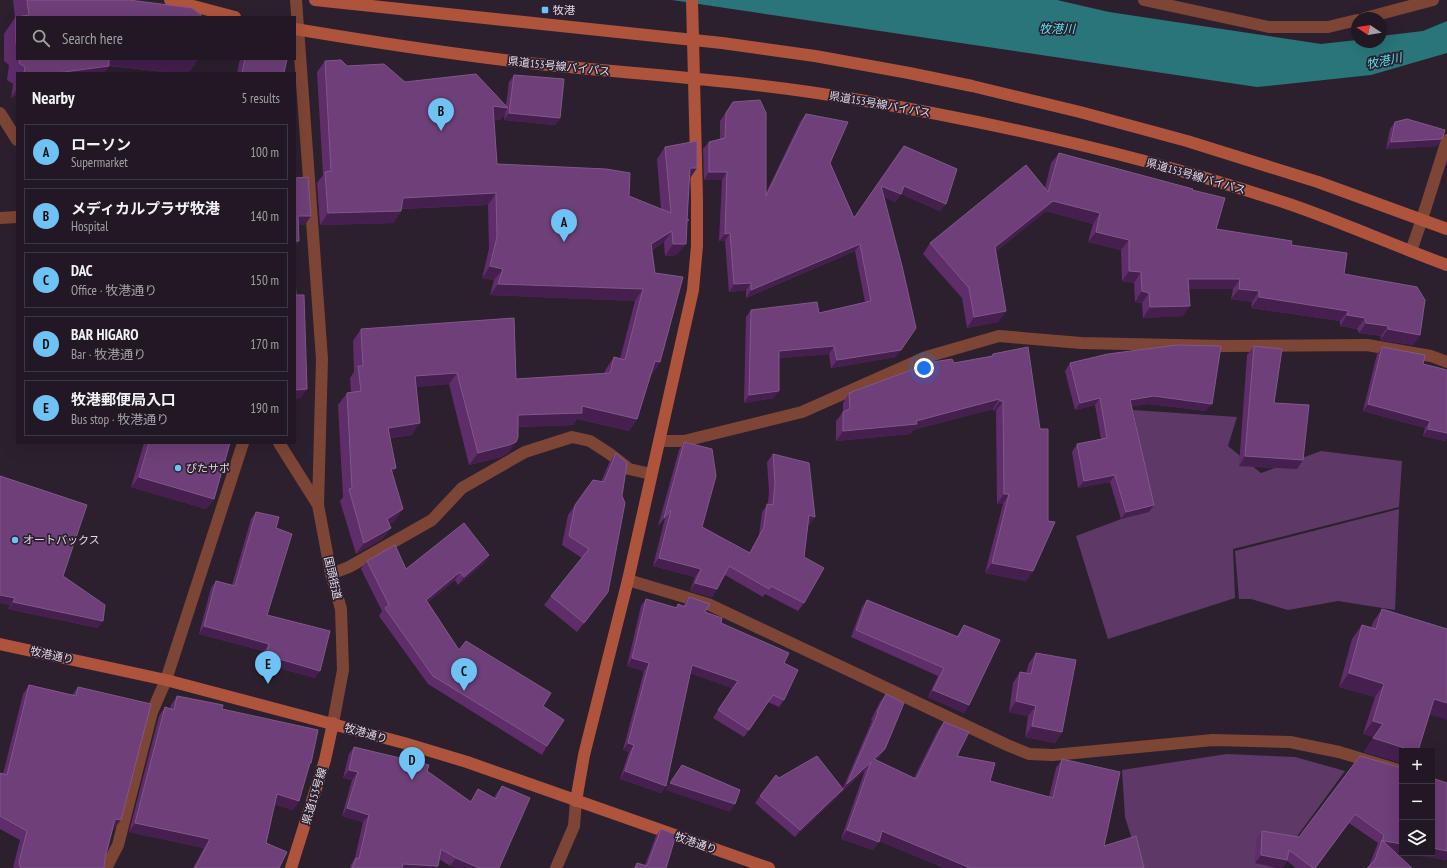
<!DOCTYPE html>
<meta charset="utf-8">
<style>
:root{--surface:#211823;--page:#29212b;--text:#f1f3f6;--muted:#a2a0a6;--line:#3e3741;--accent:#6fc2f4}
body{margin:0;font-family:"PT Sans Narrow","Noto Sans JP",sans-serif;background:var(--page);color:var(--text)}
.controls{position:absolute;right:12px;bottom:12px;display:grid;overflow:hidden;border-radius:0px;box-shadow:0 4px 16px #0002}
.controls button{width:36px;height:36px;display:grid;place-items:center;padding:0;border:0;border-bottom:1px solid var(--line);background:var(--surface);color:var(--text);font:20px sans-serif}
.compass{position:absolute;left:1351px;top:12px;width:36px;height:36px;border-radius:50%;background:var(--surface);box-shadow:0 4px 16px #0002;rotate:282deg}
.you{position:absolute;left:924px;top:368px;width:14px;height:14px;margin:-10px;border:3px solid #fff;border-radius:50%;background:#1a73e8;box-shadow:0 0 0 6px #1a73e833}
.badge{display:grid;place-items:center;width:26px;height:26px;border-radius:50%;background:var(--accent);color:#111;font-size:13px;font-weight:700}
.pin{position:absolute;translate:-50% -33px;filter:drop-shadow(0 1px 2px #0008)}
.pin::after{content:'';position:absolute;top:21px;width:14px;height:12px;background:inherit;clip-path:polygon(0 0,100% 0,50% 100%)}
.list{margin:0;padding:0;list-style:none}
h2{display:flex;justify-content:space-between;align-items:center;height:52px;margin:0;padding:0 16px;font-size:17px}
h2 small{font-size:13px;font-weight:400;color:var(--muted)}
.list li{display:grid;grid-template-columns:26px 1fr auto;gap:12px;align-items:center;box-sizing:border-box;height:56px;margin:0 8px 8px;padding:0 8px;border:1px solid var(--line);border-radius:0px}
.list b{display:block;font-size:15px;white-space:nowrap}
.list p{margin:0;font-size:13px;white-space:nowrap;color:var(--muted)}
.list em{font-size:13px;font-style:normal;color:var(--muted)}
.icon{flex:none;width:22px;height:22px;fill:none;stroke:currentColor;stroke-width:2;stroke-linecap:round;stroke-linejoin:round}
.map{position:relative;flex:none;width:1447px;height:868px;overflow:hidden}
.search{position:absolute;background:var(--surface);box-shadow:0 4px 16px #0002;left:16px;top:16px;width:280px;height:44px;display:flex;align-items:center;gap:10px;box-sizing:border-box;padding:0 14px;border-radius:0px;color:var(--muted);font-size:15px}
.panel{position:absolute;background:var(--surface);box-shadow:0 4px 16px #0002;left:16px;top:72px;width:280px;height:372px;border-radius:0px}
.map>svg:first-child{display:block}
.green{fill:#5e3967}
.water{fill:#29757a}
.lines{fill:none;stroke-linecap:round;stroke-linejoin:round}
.street{stroke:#7d4536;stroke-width:12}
.secondary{stroke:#ae543c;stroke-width:12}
.wall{fill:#602d6b}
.shaded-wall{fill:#45204e}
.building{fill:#6e3f78;stroke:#805889}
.poi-dot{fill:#6fc2f4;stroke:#2c202f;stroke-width:1.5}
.labels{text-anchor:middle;stroke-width:3.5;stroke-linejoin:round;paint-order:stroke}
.poi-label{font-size:11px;fill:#e2d9e4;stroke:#2c202f;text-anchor:start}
.street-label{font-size:11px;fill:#e2d9e4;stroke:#2c202f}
.water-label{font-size:12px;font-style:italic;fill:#56e6ef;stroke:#2c202f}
</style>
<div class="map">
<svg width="1447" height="868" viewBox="0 0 1447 868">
<rect width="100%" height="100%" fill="#2c202f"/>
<!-- green -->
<path class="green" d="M 1133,410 L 1237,417 L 1228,446 L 1261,473 L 1321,451 L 1402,461 L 1399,507 L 1233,549 L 1235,598 L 1108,639 L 1076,536 L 1153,507 Z
M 1399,509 L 1395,610 L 1338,601 L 1288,610 L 1251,599 L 1239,599 L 1235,551 Z
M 1227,754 L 1295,757 L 1345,771 L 1290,846 L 1279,868 L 1141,868 L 1125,817 L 1122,770 Z"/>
<!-- water -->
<path class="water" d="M 672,0 L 1057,0 L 1109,12 L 1321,44 L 1357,40 L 1357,42 L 1381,42 L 1381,36 L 1423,31 L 1447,21 L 1447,53 L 1371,75 L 1257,87 Z"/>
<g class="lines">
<!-- street -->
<path class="street" d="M 296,0 L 322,359 L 318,505
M 1144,0 L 1269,27 L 1328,27 L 1357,20
M 1365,18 L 1433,0
M 0,113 L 17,140
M 0,218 L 17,217
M 1411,251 L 1422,219 L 1447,140
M 660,441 L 684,441 L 802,412 L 926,357 L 999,336 L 1081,343 L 1222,346 L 1367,345 L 1431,356 L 1447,362
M 279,443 L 318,505 L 331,574 L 341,609 L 343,670 L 333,723
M 331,574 L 349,567 L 432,520 L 462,488 L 525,452 L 572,437 L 590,441 L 610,454 L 629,469 L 651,474
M 628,580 L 708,604 L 1007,745 L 1029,754 L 1053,755 L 1213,740 L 1290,742 L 1339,752 L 1402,771
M 106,868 L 118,845 L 152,712 L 166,680 L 243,443
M 556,868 L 574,826 L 576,801"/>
<!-- secondary -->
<path class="secondary" d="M 170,0 L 235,17
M 315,0 L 722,43 L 815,56 L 909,73 L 972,86 L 1080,112 L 1187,141 L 1318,182 L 1447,229
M 295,29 C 379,43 463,56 548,65 C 648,75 749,81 848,98 C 998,123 1148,157 1292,205 C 1344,223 1395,246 1447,265
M 0,644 L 166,680 L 404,743 L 467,762 L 769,868
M 576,801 L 584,755 L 628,580 L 693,290 L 697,246 L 697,199 L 692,0
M 291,868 L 325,760 L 333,723"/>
</g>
<!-- wall -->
<path class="wall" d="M 13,0 L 129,0 L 17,17 L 17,59 L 198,59 L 190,71 L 174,73 L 109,66 L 104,73 L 17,73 L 17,95 L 11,98 L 13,84 L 7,80 L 9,65 L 4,61 L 4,34 L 15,18 Z
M 240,59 L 287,59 L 284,73 L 237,73 Z
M 325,61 L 405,82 L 506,105 L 509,82 L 514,75 L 560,118 L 555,125 L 504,120 L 505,113 L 500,120 L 494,119 L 497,164 L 629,196 L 661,209 L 657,159 L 665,147 L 689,180 L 687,223 L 677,255 L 665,256 L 664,242 L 652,250 L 660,362 L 652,374 L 651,374 L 637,419 L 629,431 L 577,419 L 573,425 L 518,427 L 508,453 L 501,457 L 469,465 L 449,384 L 416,387 L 412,435 L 390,438 L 396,468 L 392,473 L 395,521 L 389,524 L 391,528 L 382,539 L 356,554 L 340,501 L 343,497 L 338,405 L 347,393 L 351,392 L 350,378 L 354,372 L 353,341 L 361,329 L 516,379 L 604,374 L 606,369 L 614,357 L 620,359 L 635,301 L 490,295 L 494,280 L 482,278 L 489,249 L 488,205 L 401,209 L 401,211 L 393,223 L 320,225 L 317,183 L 323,175 L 317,72 Z
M 733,102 L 766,193 L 800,122 L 806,114 L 830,163 L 854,218 L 904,146 L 946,204 L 940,211 L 901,194 L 895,202 L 884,197 L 896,357 L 831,368 L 829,354 L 779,358 L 774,398 L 744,403 L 746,317 L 751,310 L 819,313 L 865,302 L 855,251 L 746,298 L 746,290 L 729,292 L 725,241 L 719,241 L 722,180 L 704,180 L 703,149 L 709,142 L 720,139 L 720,121 Z
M 1395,122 L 1442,139 L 1437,146 L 1386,149 L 1390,129 Z
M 1059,153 L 1192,190 L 1216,229 L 1291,245 L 1344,274 L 1420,335 L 1413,345 L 1380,340 L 1381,336 L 1359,333 L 1357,329 L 1340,326 L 1340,321 L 1251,308 L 1252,302 L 1231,299 L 1233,289 L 1189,289 L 1183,316 L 1143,318 L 1142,303 L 1135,302 L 1134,283 L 1122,281 L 1121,250 L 1088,242 L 1093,224 L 1046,211 L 996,251 L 1006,311 L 998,322 L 967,328 L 962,298 L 923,254 L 930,243 L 1045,188 L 1051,163 Z
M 1254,346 L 1274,403 L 1303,460 L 1297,469 L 1239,466 L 1247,355 Z
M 1028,347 L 1033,571 L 1026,581 L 985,573 L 1003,504 L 997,504 L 996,411 L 993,411 L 993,409 L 913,430 L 910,434 L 836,441 L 836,421 L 843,412 L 843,403 L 849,393 L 954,363 L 991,356 L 993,354 Z
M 1382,347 L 1423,364 L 1447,370 L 1447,438 L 1445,441 L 1423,436 L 1425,428 L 1363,411 L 1377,354 Z
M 1070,363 L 1206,411 L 1149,404 L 1131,406 L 1149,512 L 1121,519 L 1110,482 L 1078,488 L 1072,452 L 1077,444 L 1101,439 L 1095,405 L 1075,410 L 1065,371 Z
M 684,442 L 702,527 L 749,553 L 759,535 L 762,512 L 768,504 L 769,491 L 767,462 L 773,454 L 815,517 L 809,525 L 808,525 L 804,557 L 804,603 L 798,611 L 765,594 L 763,597 L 725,575 L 712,597 L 690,591 L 695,577 L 653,566 L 665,518 L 658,526 L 679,450 Z
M 144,443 L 230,443 L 214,499 L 206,509 L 131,487 Z
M 616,453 L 601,601 L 577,632 L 544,605 L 551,596 L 582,558 L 562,545 L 568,515 L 593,480 L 601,482 L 609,463 Z
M 0,476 L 63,576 L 98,628 L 8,609 L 10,605 L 0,603 Z
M 256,512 L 276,528 L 267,615 L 315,678 L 261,663 L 264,651 L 199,634 L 211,588 L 216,581 L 232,585 L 251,519 Z
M 489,555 L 484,563 L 458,585 L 455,580 L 428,602 L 459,650 L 466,641 L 543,706 L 547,746 L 542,755 L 428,684 L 379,616 L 382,611 L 361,569 L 367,561 L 406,569 Z
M 689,597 L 705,612 L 721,623 L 784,663 L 784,700 L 779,707 L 768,702 L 744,737 L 713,718 L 732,688 L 690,673 L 666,786 L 661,793 L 620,779 L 629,752 L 623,750 L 644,671 L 627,666 L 641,606 L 646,599 L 675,608 L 678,604 L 683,606 Z
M 867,600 L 957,636 L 964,625 L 969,705 L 964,713 L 928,697 L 938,676 L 851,637 L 862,607 Z
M 1382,609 L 1430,714 L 1418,751 L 1402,751 L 1402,763 L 1364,752 L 1374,737 L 1363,734 L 1375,697 L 1339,687 L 1352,639 L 1362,625 L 1371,628 L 1373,622 Z
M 1036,653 L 1062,732 L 1055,743 L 1025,737 L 1028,716 L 1009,712 L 1013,683 L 1020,672 L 1026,673 L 1029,663 Z
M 29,685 L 72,695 L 78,687 L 114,829 L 113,829 L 105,858 L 104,868 L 13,868 L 20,840 L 0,829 L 0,773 L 3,774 L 23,694 Z
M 886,694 L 885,749 L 879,757 L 876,760 L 914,778 L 938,730 L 944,722 L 957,756 L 990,781 L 1049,797 L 1056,768 L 1062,759 L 1104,846 L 1144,868 L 944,868 L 879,841 L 873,850 L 841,839 L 865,770 L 841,793 L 842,791 L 838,796 L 795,837 L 755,803 L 760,796 L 779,778 L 843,788 L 872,721 L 871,720 L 880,702 Z
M 177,696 L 222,709 L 311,763 L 309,766 L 299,801 L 293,810 L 274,804 L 266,843 L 279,868 L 193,868 L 204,848 L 129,832 L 159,716 L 165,707 L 170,709 L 171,705 Z
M 354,747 L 427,771 L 470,802 L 478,789 L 494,798 L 496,794 L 502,786 L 530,798 L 450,866 L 439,859 L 438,866 L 436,868 L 350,868 L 350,866 L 355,858 L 363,822 L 342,816 L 352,780 L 343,778 L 349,754 Z
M 1360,756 L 1447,860 L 1396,852 L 1369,866 L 1378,843 L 1349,823 L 1316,868 L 1296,868 L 1287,861 L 1282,868 L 1277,868 L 1255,863 L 1256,839 L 1262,831 L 1299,837 Z
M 661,829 L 666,868 L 634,868 L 637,863 L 645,865 L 656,836 Z"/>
<!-- shaded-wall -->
<path class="shaded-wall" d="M 100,59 L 198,59 L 190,71 L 174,73 L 96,64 Z
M 109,66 L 104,73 L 57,73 Z
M 17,89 L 17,95 L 11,98 Z
M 493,106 L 508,108 L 500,120 L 485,118 Z
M 509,113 L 560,118 L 555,125 L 504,120 Z
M 1442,139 L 1437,146 L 1386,149 L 1391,142 Z
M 690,168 L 697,168 L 689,180 Z
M 709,172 L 727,172 L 722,180 L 704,180 Z
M 881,186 L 904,186 L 946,204 L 940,211 L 901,194 L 895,202 L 876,193 Z
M 496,193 L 488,205 L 395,209 L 403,198 Z
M 1053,201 L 1100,213 L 1093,224 L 1046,211 L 988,258 L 995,247 Z
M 401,211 L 393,223 L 320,225 L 328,213 Z
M 298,216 L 311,216 L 305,225 L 295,225 Z
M 672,231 L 664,242 L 643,255 L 651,244 Z
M 1096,232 L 1129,240 L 1121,250 L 1088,242 Z
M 730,233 L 725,241 L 719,241 L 725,234 Z
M 295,241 L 299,241 L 295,247 Z
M 673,244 L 686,244 L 677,255 L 665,256 Z
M 860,244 L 855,251 L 746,298 L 751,290 Z
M 490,266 L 503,269 L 494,280 L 482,278 Z
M 1129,271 L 1141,272 L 1134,283 L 1122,281 Z
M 1188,279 L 1240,279 L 1233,289 L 1181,289 Z
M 751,283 L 746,290 L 729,292 L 734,284 Z
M 498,284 L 643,289 L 635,301 L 490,295 Z
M 1239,289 L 1259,291 L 1252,302 L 1231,299 Z
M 1142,291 L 1149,293 L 1142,303 L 1135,302 Z
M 1259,297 L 1348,311 L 1340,321 L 1251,308 Z
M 1190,306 L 1183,316 L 1143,318 L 1150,307 Z
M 1006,311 L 998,322 L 967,328 L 974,317 Z
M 1347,315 L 1365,318 L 1357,329 L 1340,326 Z
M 1366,323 L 1388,326 L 1381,336 L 1359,333 Z
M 1388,329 L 1420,335 L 1413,345 L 1380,340 Z
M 834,346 L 829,354 L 774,359 L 779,351 Z
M 901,350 L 896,357 L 831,368 L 837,360 Z
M 655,361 L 660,362 L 652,374 L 647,373 Z
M 457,373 L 449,384 L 407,388 L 415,376 Z
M 307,389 L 301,398 L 295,399 L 295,390 Z
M 779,391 L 774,398 L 744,403 L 749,395 Z
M 1154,396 L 1212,404 L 1206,411 L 1149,404 L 1125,408 L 1130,400 Z
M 1100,398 L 1095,405 L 1075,410 L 1080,403 Z
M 999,399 L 993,409 L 913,430 L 910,434 L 836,441 L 843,431 L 916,421 Z
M 1000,401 L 1003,401 L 996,411 L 993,411 Z
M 1368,404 L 1430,421 L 1425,428 L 1363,411 Z
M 582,406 L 637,419 L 629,431 L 577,419 L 573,425 L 510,427 L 518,415 Z
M 420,423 L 412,435 L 380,439 L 388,428 Z
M 1428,429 L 1447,433 L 1447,438 L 1445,441 L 1423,436 Z
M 516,442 L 508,453 L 501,457 L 469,465 L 478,453 Z
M 1245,456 L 1303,460 L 1297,469 L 1239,466 Z
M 396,468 L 387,480 L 391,469 Z
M 1115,475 L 1110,482 L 1078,488 L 1084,481 Z
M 139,477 L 214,499 L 206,509 L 131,487 Z
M 1004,494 L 1009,494 L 1003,504 L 997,504 Z
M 1154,505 L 1149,512 L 1121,519 L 1126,512 Z
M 403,509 L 395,521 L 379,531 L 387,519 Z
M 671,510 L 665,518 L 658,526 L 664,518 Z
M 809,515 L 815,517 L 809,525 L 804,523 Z
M 391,528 L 382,539 L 356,554 L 364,543 Z
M 489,555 L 484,563 L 458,585 L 464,577 Z
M 659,558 L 701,569 L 695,577 L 653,566 Z
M 992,563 L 1033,571 L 1026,581 L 985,573 Z
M 460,572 L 455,580 L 420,608 L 426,600 Z
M 695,583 L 717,589 L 712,597 L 690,591 Z
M 0,595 L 15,598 L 10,605 L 0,603 Z
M 13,602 L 103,621 L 98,628 L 8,609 Z
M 204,626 L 269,644 L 264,651 L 199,634 Z
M 266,655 L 320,671 L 315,678 L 261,663 Z
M 632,658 L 649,663 L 644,671 L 627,666 Z
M 692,665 L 738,681 L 732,688 L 687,672 Z
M 1349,673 L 1384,684 L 1375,697 L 1339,687 Z
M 933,690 L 969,705 L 964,713 L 928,697 Z
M 1434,699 L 1447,703 L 1447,720 L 1425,713 Z
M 1016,701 L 1036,706 L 1028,716 L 1009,712 Z
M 1373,721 L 1383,724 L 1374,737 L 1363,734 Z
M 1032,726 L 1062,732 L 1055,743 L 1025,737 Z
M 1373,738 L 1414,750 L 1413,751 L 1402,751 L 1402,763 L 1364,752 Z
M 628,743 L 634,745 L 629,752 L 623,750 Z
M 885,749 L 879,757 L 869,766 L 874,759 Z
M 871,762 L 865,770 L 841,793 L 847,784 Z
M 349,770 L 358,772 L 352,780 L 343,778 Z
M 625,771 L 666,786 L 661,793 L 620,779 Z
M 670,783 L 735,804 L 730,812 L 665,790 Z
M 843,789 L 838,796 L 795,837 L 800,830 Z
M 277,794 L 299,801 L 293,810 L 270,803 Z
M 347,808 L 369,815 L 363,822 L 342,816 Z
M 115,819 L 121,820 L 114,829 L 109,828 Z
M 135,823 L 210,839 L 204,848 L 129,832 Z
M 847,830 L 879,842 L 873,850 L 841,839 Z
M 882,831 L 968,867 L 968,868 L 944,868 L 876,840 Z
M 1382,841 L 1402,844 L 1402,853 L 1432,853 L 1432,848 L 1447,851 L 1447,860 L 1379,850 Z
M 1261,855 L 1287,860 L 1282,868 L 1277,868 L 1255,863 Z
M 456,858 L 479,868 L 455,868 L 450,866 Z
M 403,864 L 438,866 L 436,868 L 400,868 Z"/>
<!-- building -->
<path class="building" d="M 27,0 L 129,0 L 192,8 L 201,15 L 201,17 L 17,17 L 17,45 L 16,44 L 16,17 L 29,15 Z
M 20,59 L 109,59 L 109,66 L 57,73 L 24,73 L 25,67 L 19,63 Z
M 245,59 L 287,59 L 284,73 L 242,73 Z
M 341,60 L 347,66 L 384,64 L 405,82 L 476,74 L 508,108 L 493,106 L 497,164 L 606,169 L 630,173 L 629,196 L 671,213 L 665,147 L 697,141 L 697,168 L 690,168 L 687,220 L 689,220 L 687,221 L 686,244 L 673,244 L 672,231 L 651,244 L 655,273 L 683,277 L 660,362 L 655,361 L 637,419 L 582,406 L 582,413 L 518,415 L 518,437 L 516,442 L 509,445 L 478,453 L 457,373 L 415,376 L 420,423 L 388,428 L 396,468 L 391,469 L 403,509 L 387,519 L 391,528 L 364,543 L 349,489 L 352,488 L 347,393 L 361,391 L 358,366 L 363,366 L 361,329 L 514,318 L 516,379 L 610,373 L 614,357 L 625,360 L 643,289 L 498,284 L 503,269 L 490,266 L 497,237 L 496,193 L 403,198 L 401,211 L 328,213 L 325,172 L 331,171 L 325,61 Z
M 514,75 L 564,79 L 560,118 L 509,113 Z
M 760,100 L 766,113 L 766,196 L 806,114 L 848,122 L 830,163 L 854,218 L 904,146 L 957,169 L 946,204 L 904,186 L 901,194 L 881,186 L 902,266 L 916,328 L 901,350 L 837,360 L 834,346 L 779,351 L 779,391 L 749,395 L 751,310 L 817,302 L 819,313 L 871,301 L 860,244 L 751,290 L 751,283 L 734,284 L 730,233 L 725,234 L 727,172 L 709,172 L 709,142 L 725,138 L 726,113 L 733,102 Z
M 1407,119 L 1445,130 L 1442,139 L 1391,142 L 1395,122 Z
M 1059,153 L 1193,189 L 1192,190 L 1225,198 L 1216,229 L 1292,241 L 1291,245 L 1347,253 L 1344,274 L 1417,287 L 1425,300 L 1420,335 L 1388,329 L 1388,326 L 1366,323 L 1365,318 L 1347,315 L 1348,311 L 1259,297 L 1259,291 L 1239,289 L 1240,279 L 1188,279 L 1190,306 L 1150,307 L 1149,293 L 1142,291 L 1141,272 L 1129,271 L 1129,240 L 1096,232 L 1100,213 L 1053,201 L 995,247 L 1006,311 L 974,317 L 969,288 L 930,243 L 1026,165 L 1048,192 Z
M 308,177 L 311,216 L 298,216 L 299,241 L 295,241 L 295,178 Z
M 295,277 L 296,295 L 304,295 L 307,389 L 295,390 Z
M 1177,345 L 1221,346 L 1212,404 L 1154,396 L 1130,400 L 1154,505 L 1126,512 L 1115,475 L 1084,481 L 1077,444 L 1107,438 L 1100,398 L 1080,403 L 1070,363 L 1108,354 Z
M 1254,346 L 1282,349 L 1274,403 L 1309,405 L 1303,460 L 1245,456 Z
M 1028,347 L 1040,429 L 1048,429 L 1048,521 L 1055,522 L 1033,571 L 992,563 L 1009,494 L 1004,494 L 1003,401 L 1000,401 L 999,399 L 916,421 L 917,424 L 843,431 L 843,412 L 850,409 L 849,393 L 933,362 L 952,359 L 954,363 L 993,356 L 993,354 Z
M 1382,347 L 1425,355 L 1423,364 L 1447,370 L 1447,433 L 1428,429 L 1430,421 L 1368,404 Z
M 684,442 L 712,449 L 716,476 L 702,527 L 750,553 L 764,527 L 767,504 L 773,505 L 775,483 L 773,454 L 809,463 L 815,517 L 809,515 L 804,557 L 824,568 L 804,603 L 771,586 L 769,589 L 729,566 L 717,589 L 695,583 L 701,569 L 659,558 L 671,510 L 664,518 Z
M 149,443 L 230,443 L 214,499 L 139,477 Z
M 616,453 L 627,463 L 622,496 L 625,503 L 608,592 L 584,623 L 551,596 L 589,549 L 569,536 L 575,505 L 593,480 L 604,482 Z
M 0,476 L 87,505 L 63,576 L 105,605 L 103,621 L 13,602 L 15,598 L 0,595 Z
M 256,512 L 279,517 L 276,528 L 292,534 L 267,615 L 330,631 L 320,671 L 266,655 L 269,644 L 204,626 L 216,581 L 235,586 Z
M 464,523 L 489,555 L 464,577 L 460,572 L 426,600 L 459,650 L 466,641 L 551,693 L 543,706 L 564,720 L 547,746 L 433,676 L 385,608 L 389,605 L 367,561 L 395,545 L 406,569 Z
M 689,597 L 710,604 L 705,612 L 722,618 L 721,623 L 789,653 L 784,663 L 798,670 L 784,700 L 773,695 L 749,730 L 718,710 L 738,681 L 692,665 L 666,786 L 625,771 L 634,745 L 628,743 L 649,663 L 632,658 L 646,599 L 677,608 L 678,604 L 685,607 Z
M 867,600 L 958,637 L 964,625 L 1000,640 L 969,705 L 933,690 L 944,668 L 856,630 Z
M 1382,609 L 1447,629 L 1447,703 L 1434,699 L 1418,751 L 1414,751 L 1373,738 L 1383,724 L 1373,721 L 1384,684 L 1349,673 L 1362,625 L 1376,629 Z
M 1036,653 L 1076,660 L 1062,732 L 1032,726 L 1036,706 L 1016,701 L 1020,672 L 1031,674 Z
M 29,685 L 76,696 L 78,687 L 151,704 L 121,820 L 115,819 L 105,858 L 104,868 L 21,868 L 19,862 L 27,831 L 0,816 L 0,773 L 7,775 Z
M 886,694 L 904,703 L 885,749 L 874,759 L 916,779 L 944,722 L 969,732 L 957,756 L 995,763 L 990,781 L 1053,798 L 1062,759 L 1120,772 L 1104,846 L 1136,836 L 1144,868 L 968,868 L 968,867 L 882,831 L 879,842 L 847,830 L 871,762 L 847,784 L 878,713 L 877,712 Z
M 177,696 L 223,705 L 222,709 L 318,730 L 311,763 L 310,763 L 299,801 L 277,794 L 266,843 L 287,852 L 279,868 L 195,868 L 210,839 L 135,823 L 165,707 L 174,710 Z
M 354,747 L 429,765 L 427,771 L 471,802 L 478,789 L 496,799 L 502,786 L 530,798 L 499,868 L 479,868 L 456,858 L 441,849 L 438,866 L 403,864 L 402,868 L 352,868 L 356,858 L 359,859 L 369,815 L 347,808 L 358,772 L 349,770 Z
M 817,756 L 843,789 L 800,830 L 760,796 L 776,775 L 779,778 Z
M 1360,756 L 1402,768 L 1402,844 L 1384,841 L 1382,840 L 1382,841 L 1384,835 L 1355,814 L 1315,868 L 1313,868 L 1289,850 L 1287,860 L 1261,855 L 1262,831 L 1299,837 Z
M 682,765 L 740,790 L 735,804 L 670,783 Z
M 1432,778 L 1447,783 L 1447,851 L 1432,848 Z
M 661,829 L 676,835 L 666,868 L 635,868 L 637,863 L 647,866 Z
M 1382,840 L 1412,868 L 1367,868 L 1375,860 Z"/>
<!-- markers -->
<g class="poi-dot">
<rect x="541" y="6" width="8" height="8" rx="2"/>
<circle cx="178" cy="468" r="4"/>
<circle cx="15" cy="540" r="4"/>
</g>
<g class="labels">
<!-- poi labels -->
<g class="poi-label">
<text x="553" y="14">牧港</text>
<text x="186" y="472">ぴたサポ</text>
<text x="23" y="544">オートバックス</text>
</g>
<!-- street labels -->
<g class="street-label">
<text transform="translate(559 66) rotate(6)" y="4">県道153号線バイパス</text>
<text transform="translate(880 104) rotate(10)" y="4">県道153号線バイパス</text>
<text transform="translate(1196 176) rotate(16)" y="4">県道153号線バイパス</text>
<text transform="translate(333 578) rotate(77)" y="4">国頭街道</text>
<text transform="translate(52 655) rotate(12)" y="4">牧港通り</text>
<text transform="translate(366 733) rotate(16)" y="4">牧港通り</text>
<text transform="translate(314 796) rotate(-73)" y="4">県道153号線</text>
<text transform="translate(696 843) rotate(19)" y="4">牧港通り</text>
</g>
<!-- water labels -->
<g class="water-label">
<text x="1057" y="33">牧港川</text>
<text transform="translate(1384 61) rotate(-12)" y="4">牧港川</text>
</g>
</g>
</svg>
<div class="controls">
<button>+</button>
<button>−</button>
<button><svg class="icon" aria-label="layers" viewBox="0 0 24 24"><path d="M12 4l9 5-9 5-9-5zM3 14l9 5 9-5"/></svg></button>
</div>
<svg class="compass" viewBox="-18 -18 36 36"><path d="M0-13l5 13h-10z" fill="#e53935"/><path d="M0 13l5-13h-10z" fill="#a2a0a6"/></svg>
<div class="you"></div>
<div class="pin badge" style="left:564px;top:242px">A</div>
<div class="pin badge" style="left:441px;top:131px">B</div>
<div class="pin badge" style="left:464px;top:691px">C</div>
<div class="pin badge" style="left:412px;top:780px">D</div>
<div class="pin badge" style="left:268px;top:684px">E</div>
<div class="search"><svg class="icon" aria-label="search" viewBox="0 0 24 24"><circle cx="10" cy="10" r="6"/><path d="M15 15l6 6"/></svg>Search here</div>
<section class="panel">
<h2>Nearby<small>5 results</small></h2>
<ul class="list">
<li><span class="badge">A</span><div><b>ローソン</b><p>Supermarket</p></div><em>100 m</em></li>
<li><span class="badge">B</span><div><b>メディカルプラザ牧港</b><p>Hospital</p></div><em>140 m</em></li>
<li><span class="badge">C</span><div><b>DAC</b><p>Office · 牧港通り</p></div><em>150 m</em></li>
<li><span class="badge">D</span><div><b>BAR HIGARO</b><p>Bar · 牧港通り</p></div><em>170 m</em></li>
<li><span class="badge">E</span><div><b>牧港郵便局入口</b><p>Bus stop · 牧港通り</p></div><em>190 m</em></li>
</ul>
</section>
</div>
